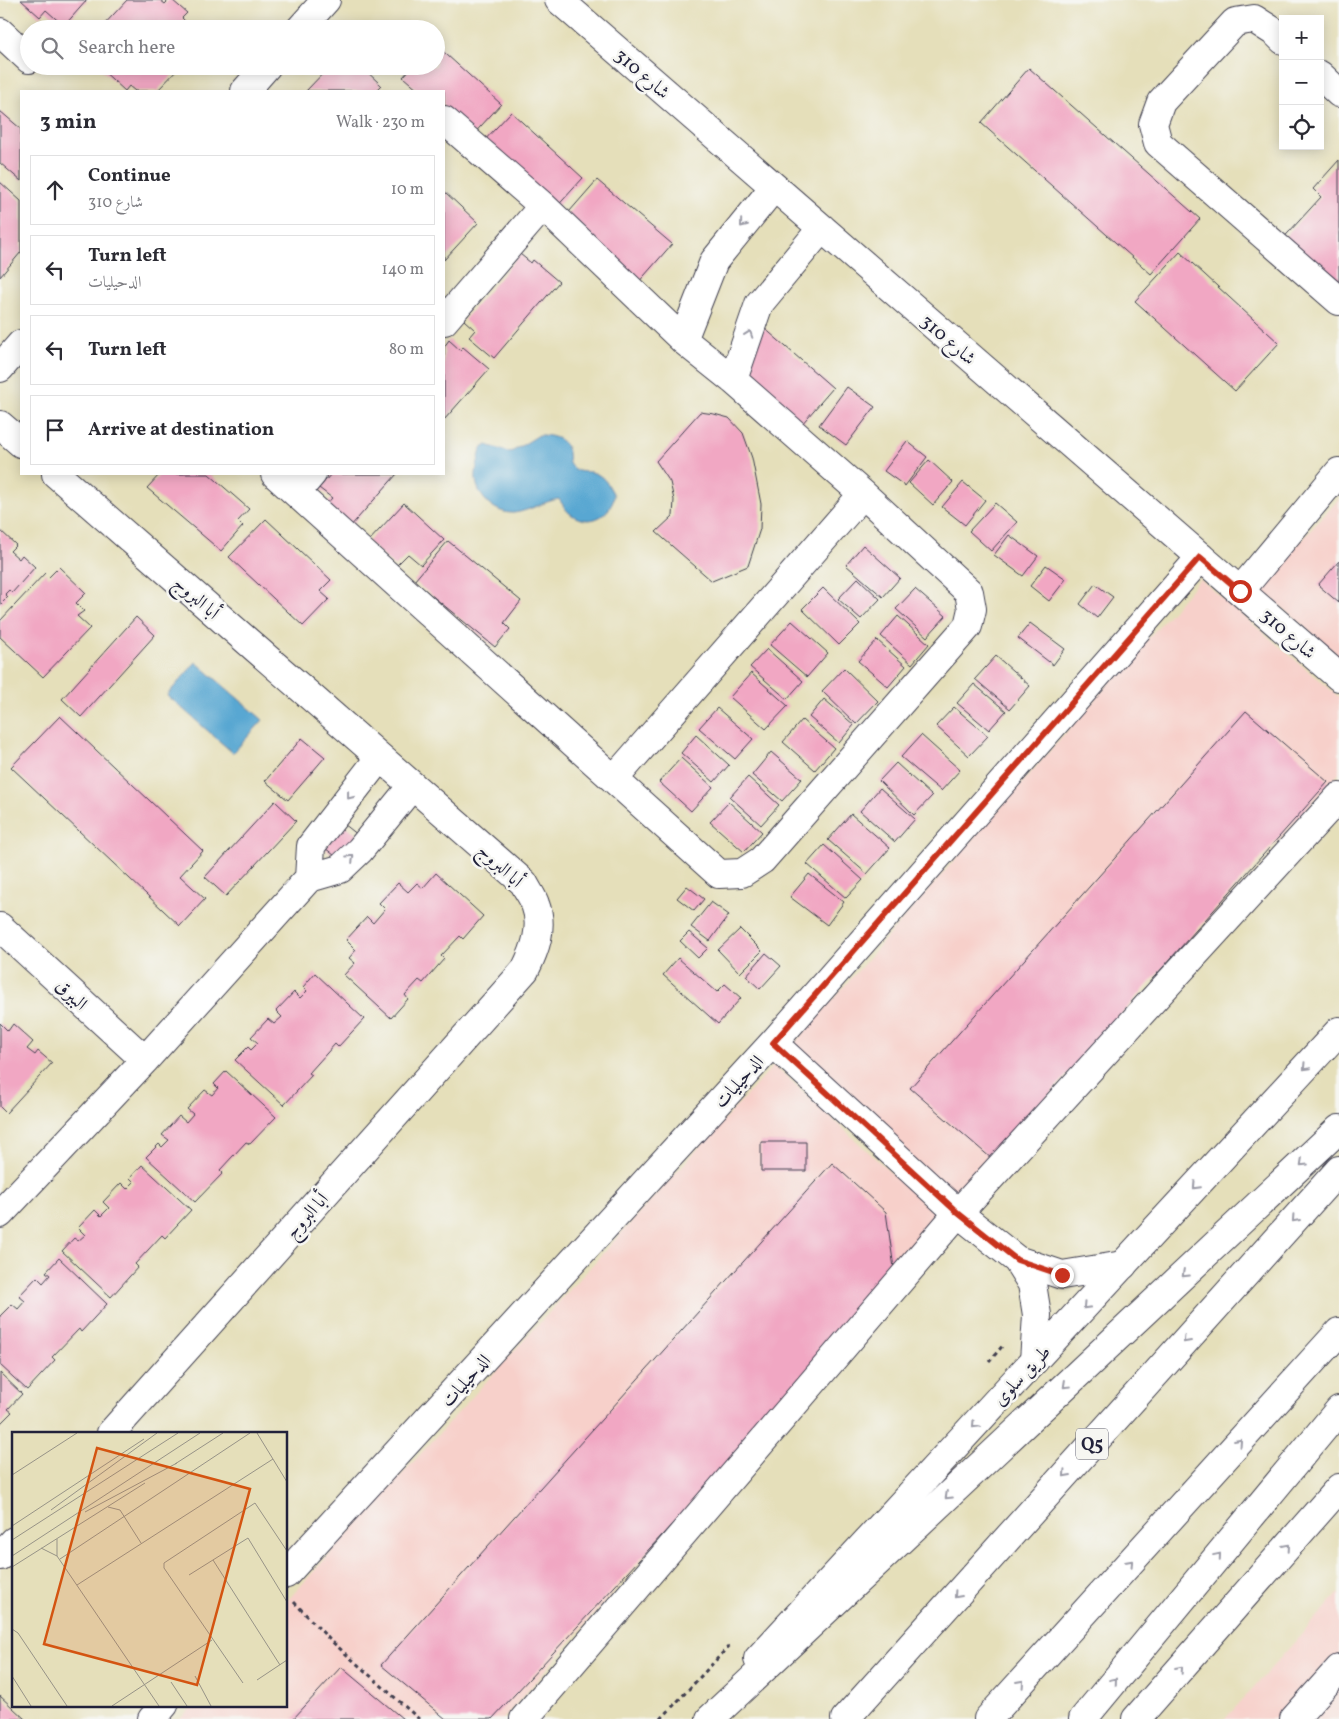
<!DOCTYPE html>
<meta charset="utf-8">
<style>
:root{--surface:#fff;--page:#f2f2f3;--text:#2b2b33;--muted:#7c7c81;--line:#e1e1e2}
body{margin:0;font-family:Vollkorn,Amiri,serif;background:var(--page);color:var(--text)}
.controls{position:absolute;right:15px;top:15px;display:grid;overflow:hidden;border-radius:0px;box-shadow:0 2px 12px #0003}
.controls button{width:45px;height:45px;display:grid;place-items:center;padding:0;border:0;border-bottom:1px solid var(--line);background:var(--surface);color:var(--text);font:25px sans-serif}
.stop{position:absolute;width:15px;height:15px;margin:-11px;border:4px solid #c8321e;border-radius:50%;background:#fff}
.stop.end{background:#c8321e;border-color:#fff;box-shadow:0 1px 5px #0008}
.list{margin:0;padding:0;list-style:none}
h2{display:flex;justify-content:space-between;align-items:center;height:65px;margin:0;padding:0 20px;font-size:21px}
h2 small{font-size:16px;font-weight:400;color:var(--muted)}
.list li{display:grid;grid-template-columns:32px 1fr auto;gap:15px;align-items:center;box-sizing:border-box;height:70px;margin:0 10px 10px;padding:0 10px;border:1px solid var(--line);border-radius:0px}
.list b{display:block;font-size:19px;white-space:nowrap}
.list p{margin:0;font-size:16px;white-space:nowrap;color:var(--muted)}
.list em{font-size:16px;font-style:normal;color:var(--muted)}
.icon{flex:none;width:28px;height:28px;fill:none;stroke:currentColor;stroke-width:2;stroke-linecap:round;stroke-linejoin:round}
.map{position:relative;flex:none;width:1339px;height:1719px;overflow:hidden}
.search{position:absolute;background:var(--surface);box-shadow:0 2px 12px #0003;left:20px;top:20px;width:425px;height:55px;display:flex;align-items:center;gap:12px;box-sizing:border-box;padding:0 18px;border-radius:28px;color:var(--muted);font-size:19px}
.panel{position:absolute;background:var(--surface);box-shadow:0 2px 12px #0003;left:20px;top:90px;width:425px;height:385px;border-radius:0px}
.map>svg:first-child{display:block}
.built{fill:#f7d0ca}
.water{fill:#58a7d2;stroke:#3d6486}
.building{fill:#f1a7c3}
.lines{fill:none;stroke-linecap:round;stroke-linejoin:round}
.minor-casing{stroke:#3f3e4e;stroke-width:30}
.major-casing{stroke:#3f3e4e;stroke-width:30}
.highway-casing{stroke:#3f3e4e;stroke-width:30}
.path{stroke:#3f3e4e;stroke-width:3;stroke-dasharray:4 4;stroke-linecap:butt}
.minor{stroke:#fff;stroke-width:28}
.major{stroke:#fff;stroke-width:28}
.highway{stroke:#fff;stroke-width:28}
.oneway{stroke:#9c9ca7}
.route{stroke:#c8321e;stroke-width:6}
.labels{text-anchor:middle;stroke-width:5;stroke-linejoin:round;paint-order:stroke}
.shield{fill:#f6f6f2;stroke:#626272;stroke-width:1}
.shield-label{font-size:18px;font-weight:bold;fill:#22223b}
.street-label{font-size:19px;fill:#22223b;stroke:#f6f6f2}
.inset-road{fill:none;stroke:#979387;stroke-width:1}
.view{fill:#d45411;fill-opacity:0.15;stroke:#d45411;stroke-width:2.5}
.inset-edge{fill:none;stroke:#22223b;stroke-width:2.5}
</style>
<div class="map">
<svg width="1339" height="1719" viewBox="0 0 1339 1719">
<rect width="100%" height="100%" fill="#f6f6f2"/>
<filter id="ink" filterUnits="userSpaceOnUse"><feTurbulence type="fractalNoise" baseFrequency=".02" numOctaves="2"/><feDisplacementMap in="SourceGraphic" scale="10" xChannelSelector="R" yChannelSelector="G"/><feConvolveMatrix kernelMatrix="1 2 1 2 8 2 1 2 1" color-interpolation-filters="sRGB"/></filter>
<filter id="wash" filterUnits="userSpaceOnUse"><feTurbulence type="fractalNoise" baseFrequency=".0096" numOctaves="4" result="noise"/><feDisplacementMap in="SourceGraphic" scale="20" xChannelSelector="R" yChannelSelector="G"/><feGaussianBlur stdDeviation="1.12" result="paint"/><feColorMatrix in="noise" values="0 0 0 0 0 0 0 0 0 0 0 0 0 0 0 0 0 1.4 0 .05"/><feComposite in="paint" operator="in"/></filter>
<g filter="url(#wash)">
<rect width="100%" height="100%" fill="#e5dfba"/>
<!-- built -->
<path class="built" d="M 1339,499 L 1339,657 L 1259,587 Z
M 1200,579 L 1339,697 L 1339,773 L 955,1200 L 792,1046 Z
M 774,1065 L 939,1217 L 503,1719 L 180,1719 L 193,1705 L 286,1705 L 286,1602 Z
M 1339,1593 L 1339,1719 L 1225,1719 Z"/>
<!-- water -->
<path class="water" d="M 539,435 C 551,435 567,438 568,453 C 569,459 567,463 572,467 C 578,473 583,471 590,472 C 602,473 609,485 614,495 C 612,516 590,527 572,515 C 566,511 563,505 559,499 C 544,501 530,511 514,513 C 496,514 478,498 476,480 C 475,470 479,459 481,449 L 487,445 L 508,452 L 513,451 Z
M 196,662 L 263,720 L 233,753 L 167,695 Z"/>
<g id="blocks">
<!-- building -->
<path class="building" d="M 21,0 L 87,0 L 64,26 L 46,10 L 40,17 Z
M 127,0 L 160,0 L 165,4 L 169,0 L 172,0 L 187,13 L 182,18 L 193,29 L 100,29 Z
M 436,45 L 501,104 L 471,137 L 444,113 L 444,91 L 419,91 L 403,77 L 413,66 L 436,66 Z
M 104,66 L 181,66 L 157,91 L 135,91 L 129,86 L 125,91 L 101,69 Z
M 330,66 L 361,66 L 381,85 L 375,91 L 306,91 Z
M 1029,68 L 1200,219 L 1151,274 L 981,123 Z
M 0,111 L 21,129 L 21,181 L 0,163 Z
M 511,112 L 583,178 L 553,211 L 481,144 Z
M 1339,160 L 1339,292 L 1278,244 L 1321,197 L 1313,189 Z
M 597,180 L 672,244 L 637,284 L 562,220 Z
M 0,182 L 21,201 L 21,252 L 0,277 Z
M 444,191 L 478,223 L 444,260 Z
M 1180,252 L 1279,343 L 1235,391 L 1135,301 Z
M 520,254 L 531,263 L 533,260 L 559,282 L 494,358 L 469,337 L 475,330 L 464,320 Z
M 762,326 L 833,388 L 801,425 L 730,363 Z
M 449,340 L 460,350 L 463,347 L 489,369 L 444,420 L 444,347 Z
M 847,387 L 875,407 L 846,445 L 819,425 Z
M 700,412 L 714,414 L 729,418 L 743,433 L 752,458 L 761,504 L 760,529 L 748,566 L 712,581 L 656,532 L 673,516 L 674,500 L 670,482 L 656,461 Z
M 907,441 L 927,457 L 905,486 L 884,471 Z
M 929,460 L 953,482 L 933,505 L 909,483 Z
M 160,474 L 209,474 L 249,509 L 238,521 L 243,526 L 221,551 L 147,488 Z
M 331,474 L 397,474 L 349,528 L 324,507 L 332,498 L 319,488 Z
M 963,482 L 985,500 L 965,525 L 942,507 Z
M 404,503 L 444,540 L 421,565 L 408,554 L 395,567 L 368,542 Z
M 995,503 L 1017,522 L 991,551 L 969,531 Z
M 266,519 L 331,580 L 320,591 L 329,599 L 303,626 L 229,557 Z
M 0,530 L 16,545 L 10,551 L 19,559 L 22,555 L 35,567 L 12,593 L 9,590 L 5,594 L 8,597 L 0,605 Z
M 1009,535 L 1038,556 L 1023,576 L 994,555 Z
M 448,541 L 521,601 L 504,623 L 510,629 L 495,647 L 414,581 Z
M 863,545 L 900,578 L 883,597 L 846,565 Z
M 1339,561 L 1339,603 L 1318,585 Z
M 1046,565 L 1066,579 L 1049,601 L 1030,586 Z
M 59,567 L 86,593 L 76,603 L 84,611 L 77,616 L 90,628 L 43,677 L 0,637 L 0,621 L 45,573 L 49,577 Z
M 858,578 L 880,599 L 861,619 L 838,599 Z
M 1095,584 L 1113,597 L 1097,618 L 1080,604 Z
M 823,588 L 860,624 L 839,645 L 802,609 Z
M 915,589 L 946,616 L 927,637 L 896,609 Z
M 898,616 L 929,644 L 912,664 L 881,636 Z
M 136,617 L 155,635 L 81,717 L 62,699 Z
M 792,621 L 828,653 L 807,677 L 770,645 Z
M 1030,623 L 1065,649 L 1053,665 L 1018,638 Z
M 877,640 L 906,666 L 888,687 L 858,661 Z
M 767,649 L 803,681 L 787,699 L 750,667 Z
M 996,656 L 1030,686 L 1010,709 L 975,679 Z
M 844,668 L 878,701 L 856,724 L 822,691 Z
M 751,673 L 788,706 L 766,729 L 730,697 Z
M 974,684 L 1006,711 L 989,730 L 957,703 Z
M 824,699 L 854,725 L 839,743 L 809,717 Z
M 954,707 L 988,736 L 969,756 L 936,726 Z
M 717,708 L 753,739 L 735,759 L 699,728 Z
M 1246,711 L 1328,782 L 992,1159 L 910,1088 Z
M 60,716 L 203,851 L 180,876 L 205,899 L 180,926 L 11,767 Z
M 802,720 L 834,748 L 815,770 L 783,742 Z
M 696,735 L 729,765 L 714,782 L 681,753 Z
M 921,735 L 960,770 L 941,791 L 901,757 Z
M 302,738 L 325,757 L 288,800 L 265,781 Z
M 771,752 L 802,779 L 782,801 L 752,775 Z
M 681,758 L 713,787 L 691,811 L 659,782 Z
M 896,763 L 932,796 L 914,815 L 879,781 Z
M 748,777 L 779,805 L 761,825 L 730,797 Z
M 880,788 L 915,819 L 895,842 L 860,811 Z
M 275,801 L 296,821 L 226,896 L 205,877 Z
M 729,802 L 762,832 L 744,852 L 710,822 Z
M 851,814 L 890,848 L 867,874 L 828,840 Z
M 344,824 L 358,835 L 339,859 L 325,848 Z
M 824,845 L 863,880 L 846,898 L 807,864 Z
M 436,873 L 483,916 L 463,939 L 460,936 L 441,956 L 444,959 L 423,983 L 419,980 L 405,995 L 408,999 L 391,1018 L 344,975 L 355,963 L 349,958 L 356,950 L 346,940 L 367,917 L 373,923 L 385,909 L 379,903 L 398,883 L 408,892 L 417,883 L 423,888 Z
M 809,874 L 844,902 L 827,925 L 790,897 Z
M 687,886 L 704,899 L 694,911 L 677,898 Z
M 711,902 L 729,915 L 710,941 L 691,927 Z
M 740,929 L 762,951 L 740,973 L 718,950 Z
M 689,932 L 708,948 L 698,958 L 680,941 Z
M 766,953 L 781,966 L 760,989 L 746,976 Z
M 678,958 L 717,992 L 725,984 L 741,998 L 718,1024 L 663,975 Z
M 315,973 L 364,1019 L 338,1047 L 335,1044 L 309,1073 L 312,1075 L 284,1105 L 235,1060 L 248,1047 L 251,1050 L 258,1043 L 251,1037 L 268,1019 L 274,1024 L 282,1017 L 276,1011 L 294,992 L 300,998 L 307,991 L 303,987 Z
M 0,1023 L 8,1031 L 13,1024 L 33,1042 L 27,1049 L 35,1055 L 38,1051 L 52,1063 L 6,1113 L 0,1107 Z
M 226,1071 L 276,1117 L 250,1144 L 246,1142 L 220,1170 L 223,1173 L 195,1202 L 146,1157 L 159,1144 L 162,1147 L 169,1140 L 162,1135 L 179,1116 L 186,1122 L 193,1114 L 187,1109 L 205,1090 L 212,1095 L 218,1088 L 214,1084 Z
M 761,1142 L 806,1142 L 806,1171 L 761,1171 Z
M 832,1163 L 886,1212 L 896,1282 L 492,1719 L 446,1719 L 381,1665 Z
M 142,1165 L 191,1210 L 165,1238 L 162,1235 L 135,1264 L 138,1267 L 111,1297 L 62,1251 L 74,1238 L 78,1241 L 85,1235 L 78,1228 L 95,1210 L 101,1216 L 109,1208 L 103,1202 L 121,1183 L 127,1189 L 134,1182 L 130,1178 Z
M 59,1258 L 107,1304 L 81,1332 L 79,1329 L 52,1357 L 55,1360 L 27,1390 L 0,1365 L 0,1316 L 12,1304 L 18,1309 L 25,1301 L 19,1296 L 37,1277 L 43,1283 L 50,1275 L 46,1272 Z
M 0,1373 L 22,1394 L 8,1409 L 12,1412 L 0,1424 Z
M 341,1667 L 403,1719 L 293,1719 Z
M 0,1696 L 25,1719 L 0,1719 Z"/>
</g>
</g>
<g filter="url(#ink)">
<use href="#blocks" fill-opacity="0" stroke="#3f3e4e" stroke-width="1"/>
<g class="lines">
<defs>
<path id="minor" d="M 559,0 L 1339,677
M 300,29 L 326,0
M 0,32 L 29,59
M 1283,40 L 1276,33 L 1254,19 L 1235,22 L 1161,102 L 1153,124 L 1158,143 L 1339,301
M 1320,75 L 1339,93
M 245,91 L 267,66
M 444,321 L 543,206
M 683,340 L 714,261 L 774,187
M 0,368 L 21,344
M 733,380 L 759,304 L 822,228
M 0,425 L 21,443
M 56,474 L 524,883 C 527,890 533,897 535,904 C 544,927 535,950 525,970 L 111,1433
M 275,474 L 719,874 L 742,873 L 762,860 L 968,626 L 972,609 L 969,592 L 863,494 L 733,380 L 683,340 L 543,206 L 444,120
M 296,493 L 312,474
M 1240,591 L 1339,472
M 614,779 L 863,494
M 309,878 L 311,846 L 380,757
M 0,927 L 145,1060
M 773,1043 L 958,1213 L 1017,1260 L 1062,1275 L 1123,1265
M 0,1214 L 145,1060 L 309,878 L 340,869 L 360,850 L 412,786
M 1017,1260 L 1032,1284 L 1037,1315 L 1034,1361
M 0,1556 L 14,1541
M 286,1574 L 773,1043 L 1201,557
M 152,1719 L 164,1705
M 524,1719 L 958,1213 L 1339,797
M 1294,1719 L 1339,1669"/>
<path id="major" d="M 758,1659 L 1339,1031
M 1136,1719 L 1339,1488"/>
<path id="highway" d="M 710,1719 L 1339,1129
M 845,1719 L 1339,1170
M 988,1719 L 1339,1332
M 1083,1719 L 1339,1410"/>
</defs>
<!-- minor casing -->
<use href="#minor" class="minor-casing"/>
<!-- major casing -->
<use href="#major" class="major-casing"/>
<!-- highway casing -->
<use href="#highway" class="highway-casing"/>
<!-- path -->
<path class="path" d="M 989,1362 L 1004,1344
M 294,1602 L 329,1639 L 419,1719
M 661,1719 L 730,1645"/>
<!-- minor -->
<use href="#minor" class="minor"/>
<!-- major -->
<use href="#major" class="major"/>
<!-- highway -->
<use href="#highway" class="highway"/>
</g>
<!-- one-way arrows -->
<defs><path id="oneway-chevron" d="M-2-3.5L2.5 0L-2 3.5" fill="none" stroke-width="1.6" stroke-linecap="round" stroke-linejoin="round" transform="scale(1.25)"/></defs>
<g class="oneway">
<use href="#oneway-chevron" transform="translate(743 224) rotate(129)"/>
<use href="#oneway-chevron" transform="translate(749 334) rotate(-71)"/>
<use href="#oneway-chevron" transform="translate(350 796) rotate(128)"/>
<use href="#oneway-chevron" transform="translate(351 858) rotate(-43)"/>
<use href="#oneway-chevron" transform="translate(1306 1067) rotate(133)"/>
<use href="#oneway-chevron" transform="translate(1303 1163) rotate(137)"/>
<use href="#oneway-chevron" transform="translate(1196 1186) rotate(133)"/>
<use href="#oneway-chevron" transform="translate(1295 1219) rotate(132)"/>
<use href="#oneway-chevron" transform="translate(1185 1274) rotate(137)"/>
<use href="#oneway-chevron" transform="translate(1086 1306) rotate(133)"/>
<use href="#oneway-chevron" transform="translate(1186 1340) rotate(132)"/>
<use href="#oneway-chevron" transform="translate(1066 1385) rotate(137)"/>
<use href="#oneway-chevron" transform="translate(975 1425) rotate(133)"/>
<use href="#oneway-chevron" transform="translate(1239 1442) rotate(-48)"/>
<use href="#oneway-chevron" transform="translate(1066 1474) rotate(132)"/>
<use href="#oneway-chevron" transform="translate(948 1496) rotate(137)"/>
<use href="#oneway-chevron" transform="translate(1287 1547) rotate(-49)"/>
<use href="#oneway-chevron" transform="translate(1218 1556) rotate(-50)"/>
<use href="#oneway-chevron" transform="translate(1130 1563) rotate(-48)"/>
<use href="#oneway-chevron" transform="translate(957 1595) rotate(132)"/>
<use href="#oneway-chevron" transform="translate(1180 1669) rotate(-49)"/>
<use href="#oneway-chevron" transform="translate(1114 1681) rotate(-50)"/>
<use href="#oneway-chevron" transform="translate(1021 1683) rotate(-48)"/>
</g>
</g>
<g class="lines" filter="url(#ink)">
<!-- route -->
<path class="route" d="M 1062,1275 L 1017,1260 L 958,1213 L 773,1043 L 1200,557 L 1240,591"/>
</g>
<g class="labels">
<!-- shield labels -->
<rect class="shield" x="1076" y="1428.5" width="32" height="31" rx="4"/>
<g class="shield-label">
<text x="1092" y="1450">Q5</text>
</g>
<!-- street labels -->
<g class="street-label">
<text transform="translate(643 73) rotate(41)" y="7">شارع 310</text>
<text transform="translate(949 339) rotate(41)" y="7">شارع 310</text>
<text transform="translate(197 597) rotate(41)" y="7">أبا البروج</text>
<text transform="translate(1289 633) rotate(41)" y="7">شارع 310</text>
<text transform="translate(501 865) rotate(43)" y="7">أبا البروج</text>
<text transform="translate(72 994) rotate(43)" y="7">البيرق</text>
<text transform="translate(738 1081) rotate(-48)" y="7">الدحيليات</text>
<text transform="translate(306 1215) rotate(-48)" y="7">أبا البروج</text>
<text transform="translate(1021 1375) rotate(-47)" y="7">طريق سلوى</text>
<text transform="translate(465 1380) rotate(-48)" y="7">الدحيليات</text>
</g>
</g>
<!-- overview -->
<g transform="translate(12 1432)">
<rect width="275" height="275" fill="#e5dfba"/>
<path class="inset-road" d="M 245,1 L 275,50M 163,32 L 211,1M 0,43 L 65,1M 96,75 L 108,78 L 129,111M 39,78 L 145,1M 73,80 L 165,31M 0,94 L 132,7M 45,107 L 45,124M 0,108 L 166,1M 29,116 L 45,124 L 147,274M 0,124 L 188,1M 48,127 L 238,1M 201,128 L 268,233M 0,135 L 133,51M 177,143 L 236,106 L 275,170M 65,153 L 261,27M 0,197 L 6,201 L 55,274M 0,244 L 19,274M 183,244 L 199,274M 245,248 L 275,228M 159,250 L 175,274M 231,251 L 152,136 L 152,131 L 243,71 L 275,119M 100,274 L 200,208"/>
<path class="view" d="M 85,16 L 238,57 L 185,253 L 32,212 Z"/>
<rect width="275" height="275" class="inset-edge"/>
</g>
</svg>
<div class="controls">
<button>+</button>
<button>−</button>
<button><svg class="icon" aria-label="locate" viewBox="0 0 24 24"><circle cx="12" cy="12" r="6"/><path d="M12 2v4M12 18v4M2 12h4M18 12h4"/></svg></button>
</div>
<div class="stop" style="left:1240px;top:591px"></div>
<div class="stop end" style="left:1062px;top:1275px"></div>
<div class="search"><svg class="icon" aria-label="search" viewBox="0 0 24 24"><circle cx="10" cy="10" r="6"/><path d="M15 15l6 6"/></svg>Search here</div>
<section class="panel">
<h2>3 min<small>Walk · 230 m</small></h2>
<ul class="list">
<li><svg class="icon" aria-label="ahead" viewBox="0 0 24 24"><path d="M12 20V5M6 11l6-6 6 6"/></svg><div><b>Continue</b><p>شارع 310</p></div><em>10 m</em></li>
<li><svg class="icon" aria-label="left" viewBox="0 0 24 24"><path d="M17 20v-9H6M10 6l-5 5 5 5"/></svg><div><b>Turn left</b><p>الدحيليات</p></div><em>140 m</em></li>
<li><svg class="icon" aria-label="left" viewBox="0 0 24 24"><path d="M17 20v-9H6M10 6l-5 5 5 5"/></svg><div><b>Turn left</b></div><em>80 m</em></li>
<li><svg class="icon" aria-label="arrive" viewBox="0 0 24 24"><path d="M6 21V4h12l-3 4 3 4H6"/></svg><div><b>Arrive at destination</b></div></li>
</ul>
</section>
</div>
